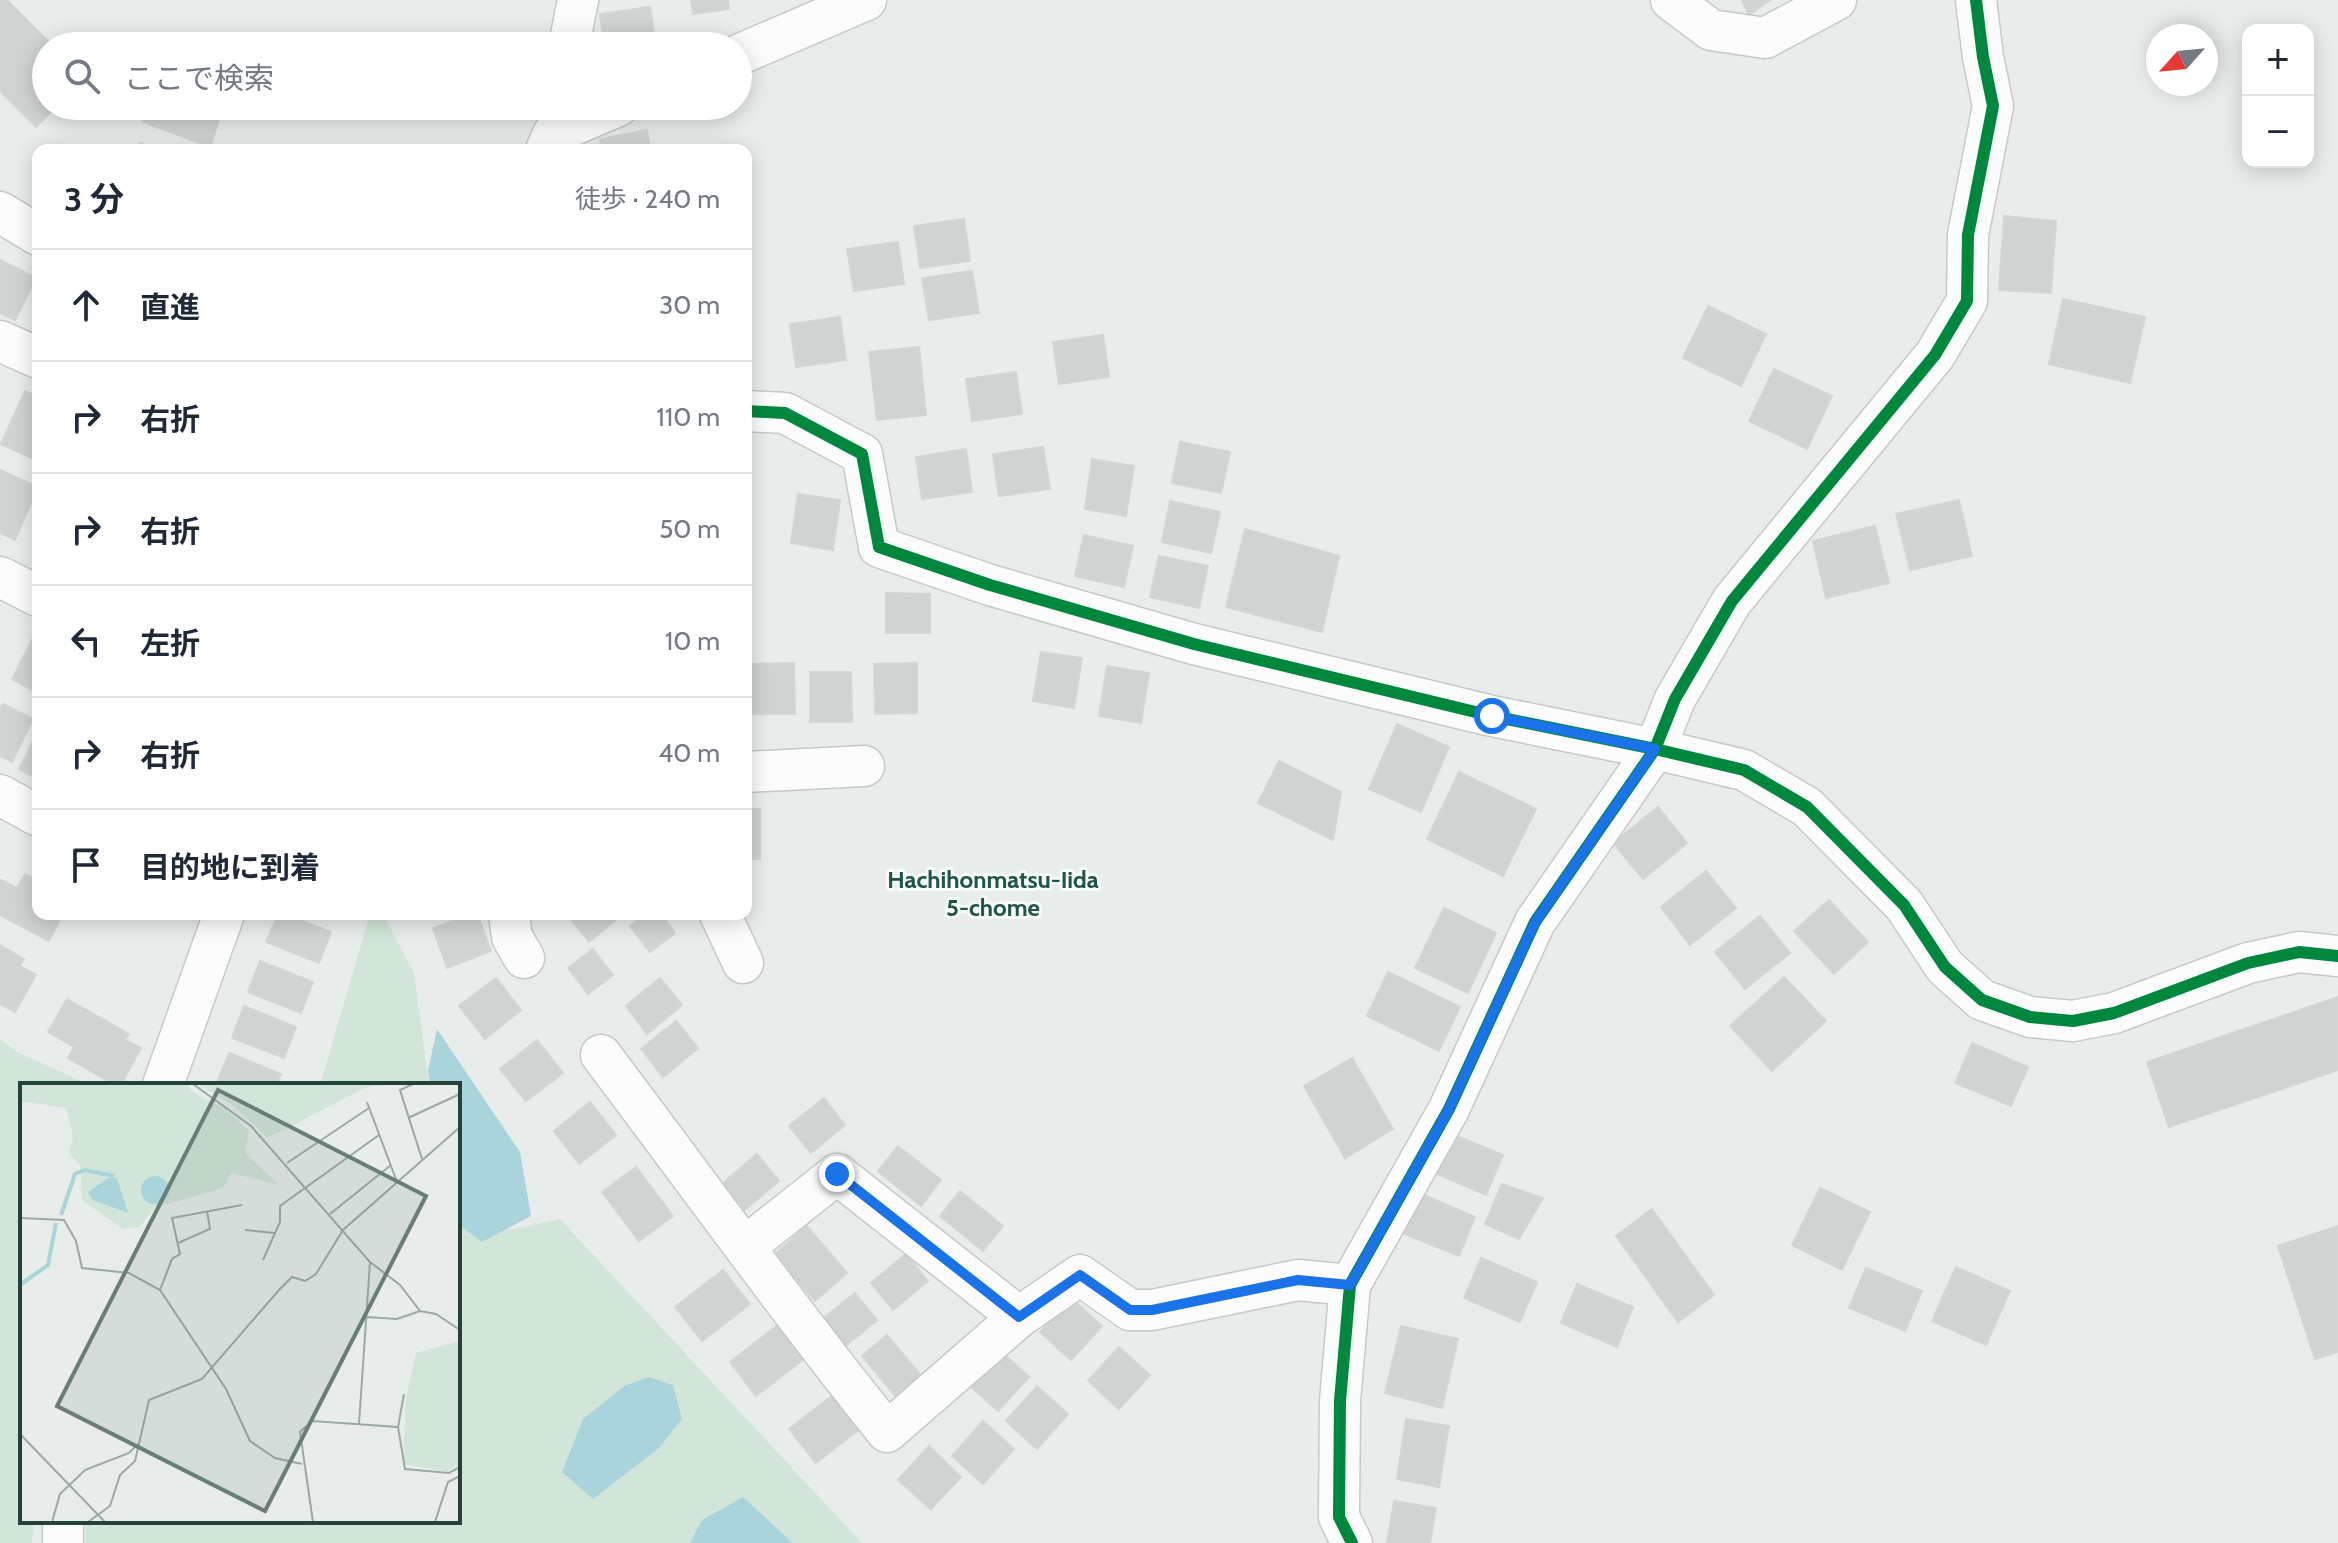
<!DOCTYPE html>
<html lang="ja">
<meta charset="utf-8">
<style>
:root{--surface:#fff;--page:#f6f6f7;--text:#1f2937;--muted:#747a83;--line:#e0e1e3}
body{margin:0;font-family:Cabin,"Noto Sans JP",sans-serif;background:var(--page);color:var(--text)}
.controls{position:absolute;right:24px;top:24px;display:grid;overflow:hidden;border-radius:16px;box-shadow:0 4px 20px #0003}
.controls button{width:72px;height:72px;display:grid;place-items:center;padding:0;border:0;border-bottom:2px solid var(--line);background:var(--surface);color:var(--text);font:40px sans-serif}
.compass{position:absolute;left:2146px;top:24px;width:72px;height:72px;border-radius:50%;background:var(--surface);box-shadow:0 4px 20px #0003;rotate:243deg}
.stop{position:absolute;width:24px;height:24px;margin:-18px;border:6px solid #1a73e8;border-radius:50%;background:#fff}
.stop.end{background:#1a73e8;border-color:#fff;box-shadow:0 2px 8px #0008}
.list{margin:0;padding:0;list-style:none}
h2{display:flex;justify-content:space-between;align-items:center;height:104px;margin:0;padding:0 32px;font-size:34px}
h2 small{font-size:26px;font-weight:400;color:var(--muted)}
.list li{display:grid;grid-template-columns:52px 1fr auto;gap:24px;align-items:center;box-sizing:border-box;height:112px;padding:0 32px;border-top:2px solid var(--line)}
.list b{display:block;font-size:30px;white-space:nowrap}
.list em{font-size:26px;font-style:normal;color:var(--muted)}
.icon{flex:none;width:44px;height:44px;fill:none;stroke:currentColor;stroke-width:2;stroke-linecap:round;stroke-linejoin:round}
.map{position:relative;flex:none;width:2338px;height:1543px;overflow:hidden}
.search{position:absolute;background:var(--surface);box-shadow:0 4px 20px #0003;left:32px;top:32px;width:720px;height:88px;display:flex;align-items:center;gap:20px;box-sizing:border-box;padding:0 28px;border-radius:44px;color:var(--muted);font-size:30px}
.panel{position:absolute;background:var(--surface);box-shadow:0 4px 20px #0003;left:32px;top:144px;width:720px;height:776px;border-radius:16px}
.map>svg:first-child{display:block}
.green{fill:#d1e6d8}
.water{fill:#a9d4db}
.building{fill:#cfd4d2;stroke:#d1d6d4;stroke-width:2}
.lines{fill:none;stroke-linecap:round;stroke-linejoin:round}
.minor-casing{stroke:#c5cac8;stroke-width:43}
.minor{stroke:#fcfcfc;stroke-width:40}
.cycleway-casing{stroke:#f7fbf9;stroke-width:17}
.cycleway{stroke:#00873e;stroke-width:12}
.route{stroke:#1a73e8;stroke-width:10}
.labels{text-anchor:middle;stroke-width:6;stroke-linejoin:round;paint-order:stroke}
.neighbourhood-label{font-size:24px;font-weight:bold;fill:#1f5548;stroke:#f7fbf9}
.inset-river{fill:none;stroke:#a9d4db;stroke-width:4}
.inset-road{fill:none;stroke:#9aa9a4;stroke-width:2}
.view{fill:#697e78;fill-opacity:0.15;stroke:#697e78;stroke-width:4}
.inset-edge{fill:none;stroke:#24423a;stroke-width:4}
</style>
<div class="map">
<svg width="2338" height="1543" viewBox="0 0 2338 1543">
<rect width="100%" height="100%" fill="#e8edeb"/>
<!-- green -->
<path class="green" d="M 370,914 L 383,914 L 414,973 L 429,1085 L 320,1085 Z
M 0,1039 L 17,1052 L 90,1085 L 22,1085 L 22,1521 L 34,1521 L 32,1543 L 0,1543 Z
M 560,1219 L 862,1543 L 86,1543 L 86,1521 L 458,1521 L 458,1224 L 482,1241 L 494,1233 Z"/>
<!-- water -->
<path class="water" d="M 437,1029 L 520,1152 L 531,1216 L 482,1242 L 458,1224 L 458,1085 L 430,1085 L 428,1071 Z
M 649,1377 L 673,1385 L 682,1419 L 659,1448 L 593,1499 L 562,1472 L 583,1419 L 624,1386 Z
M 743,1497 L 793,1543 L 690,1543 L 702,1520 Z"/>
<!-- building -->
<path class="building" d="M 0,0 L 7,0 L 53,46 L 46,46 L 46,106 L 57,106 L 36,127 L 0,91 Z
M 691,0 L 728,0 L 729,9 L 693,14 Z
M 1742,0 L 1770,0 L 1749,15 Z
M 650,7 L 656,46 L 604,46 L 600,14 Z
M 148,106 L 224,106 L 210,147 L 143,122 Z
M 647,130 L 650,150 L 602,150 L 600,139 Z
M 140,143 L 155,150 L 137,150 Z
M 2004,216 L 2056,221 L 2051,293 L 1999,290 Z
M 964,219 L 970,261 L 920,268 L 914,226 Z
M 898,242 L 904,284 L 854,291 L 847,249 Z
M 0,260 L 36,278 L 15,320 L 0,313 Z
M 972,271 L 979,313 L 929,320 L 922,278 Z
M 2063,299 L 2145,317 L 2130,383 L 2049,364 Z
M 1708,306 L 1766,334 L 1741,386 L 1683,358 Z
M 840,317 L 846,360 L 796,367 L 790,324 Z
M 1103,335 L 1109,377 L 1059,384 L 1053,342 Z
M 919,347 L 926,415 L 877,420 L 869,352 Z
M 1774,369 L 1832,396 L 1807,449 L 1749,421 Z
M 1016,372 L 1022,414 L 972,421 L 966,379 Z
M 25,391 L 38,397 L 38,461 L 1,444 Z
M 1180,442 L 1230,452 L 1221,493 L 1172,483 Z
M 1043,447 L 1050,489 L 999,496 L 993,454 Z
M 966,449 L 972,492 L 922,499 L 916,457 Z
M 1092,459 L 1134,466 L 1126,516 L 1085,509 Z
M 0,470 L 38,487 L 15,540 L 0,533 Z
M 798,494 L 840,500 L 833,550 L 791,543 Z
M 1959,500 L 1972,556 L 1910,570 L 1896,514 Z
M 1170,501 L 1220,512 L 1211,553 L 1162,542 Z
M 1875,526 L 1889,583 L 1826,598 L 1813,541 Z
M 1245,529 L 1339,556 L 1322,632 L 1226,607 Z
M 1084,535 L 1133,546 L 1124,587 L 1075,576 Z
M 1159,556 L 1208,566 L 1199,608 L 1150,597 Z
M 886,593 L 930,594 L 930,633 L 886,633 Z
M 34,636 L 38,639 L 38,693 L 12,679 Z
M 1041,652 L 1082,658 L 1074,708 L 1033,701 Z
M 794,663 L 795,714 L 752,714 L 752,664 Z
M 917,663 L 917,713 L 875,714 L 874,664 Z
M 1107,666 L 1149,673 L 1141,723 L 1099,716 Z
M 810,672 L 851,672 L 852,722 L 810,722 Z
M 3,704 L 33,719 L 12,762 L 0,756 L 0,709 Z
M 1397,724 L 1449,747 L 1421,812 L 1369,789 Z
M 38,732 L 38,779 L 19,769 Z
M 1279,761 L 1341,792 L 1333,840 L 1258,803 Z
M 1459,772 L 1536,809 L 1503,876 L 1427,839 Z
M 1658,807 L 1687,843 L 1643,879 L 1613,843 Z
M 746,809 L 760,809 L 760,859 L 746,859 Z
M 1706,871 L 1736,908 L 1690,945 L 1661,907 Z
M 25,874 L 38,881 L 38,914 L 63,914 L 49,941 L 0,915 L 1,880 L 17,888 Z
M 1829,900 L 1868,942 L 1834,974 L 1794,931 Z
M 1444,908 L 1496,933 L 1468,993 L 1415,968 Z
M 278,914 L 286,914 L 331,932 L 319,963 L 266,942 Z
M 472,914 L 477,914 L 491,951 L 447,968 L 433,928 Z
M 567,914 L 623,914 L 589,942 Z
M 646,914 L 661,914 L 675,933 L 650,952 L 630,926 Z
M 1760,916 L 1790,953 L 1745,989 L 1715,952 Z
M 0,945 L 24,959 L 20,966 L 36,975 L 15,1012 L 0,1004 Z
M 593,949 L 613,975 L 588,994 L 568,968 Z
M 260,961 L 313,982 L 301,1013 L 248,992 Z
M 1388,972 L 1460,1007 L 1439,1051 L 1367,1016 Z
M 1784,977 L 1826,1021 L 1772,1071 L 1730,1026 Z
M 496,978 L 521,1010 L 485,1039 L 459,1006 Z
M 660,978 L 682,1005 L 647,1034 L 626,1006 Z
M 2338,997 L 2338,1070 L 2169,1127 L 2147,1062 Z
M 67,999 L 129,1034 L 125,1040 L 141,1048 L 121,1085 L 115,1085 L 68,1058 L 74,1047 L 48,1032 Z
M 244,1006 L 296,1027 L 284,1058 L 232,1038 Z
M 676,1021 L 698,1048 L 663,1077 L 641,1049 Z
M 537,1040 L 563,1073 L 526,1101 L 500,1069 Z
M 1972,1043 L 2028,1067 L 2011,1106 L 1955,1083 Z
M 229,1053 L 281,1074 L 276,1085 L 216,1084 Z
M 1352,1058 L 1393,1129 L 1345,1158 L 1304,1086 Z
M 824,1098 L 845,1125 L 811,1153 L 789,1126 Z
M 590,1102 L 616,1135 L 579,1164 L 554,1131 Z
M 1447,1132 L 1503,1155 L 1486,1195 L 1430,1171 Z
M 898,1146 L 941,1180 L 921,1206 L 878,1171 Z
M 757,1154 L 779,1181 L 745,1210 L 723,1183 Z
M 636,1167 L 673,1216 L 639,1241 L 602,1192 Z
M 1502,1184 L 1543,1198 L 1519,1239 L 1485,1224 Z
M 1820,1188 L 1870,1212 L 1842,1270 L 1792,1245 Z
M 960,1191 L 1003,1226 L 983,1251 L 940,1216 Z
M 1419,1193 L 1475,1217 L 1459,1256 L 1402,1233 Z
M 1652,1209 L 1714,1295 L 1678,1322 L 1616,1236 Z
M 807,1226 L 847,1273 L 815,1301 L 775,1254 Z
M 2338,1226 L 2338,1352 L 2315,1359 L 2278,1246 Z
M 906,1254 L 928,1281 L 893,1310 L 871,1283 Z
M 1481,1258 L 1537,1282 L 1520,1322 L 1464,1298 Z
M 1956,1267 L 2010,1291 L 1986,1345 L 1932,1321 Z
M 1866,1268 L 1922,1291 L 1905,1331 L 1849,1308 Z
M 723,1270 L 750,1304 L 702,1341 L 675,1307 Z
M 1577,1284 L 1633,1307 L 1617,1347 L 1561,1323 Z
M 855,1293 L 877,1320 L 843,1348 L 820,1321 Z
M 1071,1298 L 1102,1326 L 1071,1360 L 1040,1332 Z
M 778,1325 L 804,1359 L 756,1396 L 730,1362 Z
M 1401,1326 L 1458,1339 L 1442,1408 L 1385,1393 Z
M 887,1335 L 923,1378 L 898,1399 L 862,1356 Z
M 1119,1347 L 1150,1375 L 1119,1409 L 1088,1381 Z
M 998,1349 L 1029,1377 L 998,1411 L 967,1383 Z
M 1037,1386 L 1068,1414 L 1037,1449 L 1006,1421 Z
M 837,1392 L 863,1426 L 816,1463 L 789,1429 Z
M 1406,1419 L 1449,1426 L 1439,1487 L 1397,1479 Z
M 983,1421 L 1014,1449 L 983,1484 L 952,1456 Z
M 929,1446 L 961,1477 L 931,1509 L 898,1480 Z
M 1394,1501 L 1436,1508 L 1430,1543 L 1387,1543 Z"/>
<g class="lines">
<defs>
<path id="minor" d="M 1671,0 L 1711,30 L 1765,38 L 1836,0
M 569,46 L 578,0
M 738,55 L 866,0
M 546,150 L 553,134 L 618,106
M 0,212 L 38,235
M 0,341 L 38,358
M 746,411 L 785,413 L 862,454 L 879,547 L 990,585 L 1194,644 L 1492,716 L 1655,749 L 1744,770 L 1807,807 L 1904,905 L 1945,967 L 1982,1000 L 2030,1017 L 2073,1021 L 2114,1013 L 2248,963 L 2299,952 L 2338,956
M 0,577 L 38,596
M 746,772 L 864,766
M 0,795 L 38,816
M 509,914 L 512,937 L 524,958
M 720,914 L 743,963
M 601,1055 C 696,1181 788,1309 887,1432 L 1019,1317 L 1080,1275 L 1130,1310 L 1152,1310 L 1298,1280 L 1350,1285
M 163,1085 L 224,914
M 746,1246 L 837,1174 L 1019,1317
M 63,1543 L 63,1521
M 1352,1543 L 1339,1517 L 1340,1401 L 1350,1285 L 1449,1109 L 1535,922 L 1655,749 L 1675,699 L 1732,601 L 1935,355 L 1967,301 L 1968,235 L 1993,106 L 1983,57 L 1976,0"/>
</defs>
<!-- minor casing -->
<use href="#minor" class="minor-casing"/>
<!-- minor -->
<use href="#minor" class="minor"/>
<defs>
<path id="cycleway" d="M 746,411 L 785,413 L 862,454 L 879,547 L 990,585 L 1194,644 L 1492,716 L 1655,749 L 1744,770 L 1807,807 L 1904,905 L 1945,967 L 1982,1000 L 2030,1017 L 2073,1021 L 2114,1013 L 2248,963 L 2299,952 L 2338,956
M 1352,1543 L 1339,1517 L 1340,1401 L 1350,1285 L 1449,1109 L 1535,922 L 1655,749 L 1675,699 L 1732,601 L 1935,355 L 1967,301 L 1968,235 L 1993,106 L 1983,57 L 1976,0"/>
</defs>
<!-- cycleway casing -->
<use href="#cycleway" class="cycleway-casing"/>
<!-- cycleway -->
<use href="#cycleway" class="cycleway"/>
</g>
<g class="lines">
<!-- route -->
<path class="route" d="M 837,1174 L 1019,1317 L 1080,1275 L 1130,1310 L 1152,1310 L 1298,1280 L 1350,1285 L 1449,1109 L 1535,922 L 1655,749 L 1492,716"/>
</g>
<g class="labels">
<!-- neighbourhood labels -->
<g class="neighbourhood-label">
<text x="993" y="888">Hachihonmatsu-Iida<tspan x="993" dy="28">5-chome</tspan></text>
</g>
</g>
<!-- overview -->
<g transform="translate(20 1083)">
<rect width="440" height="440" fill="#e8edeb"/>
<path d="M 0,1 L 168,1 L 171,8 L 205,26 L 229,47 L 225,70 L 259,102 L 211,90 L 203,105 L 134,125 L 120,144 L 103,146 L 62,117 L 60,82 L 49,70 L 53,53 L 46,25 L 0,18 ZM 178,1 L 368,1 L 345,5 L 248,55 L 214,23 ZM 439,258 L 440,380 L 427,389 L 383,381 L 386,315 L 396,270 Z" fill="#d1e6d8"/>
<path d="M121 107a14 14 0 1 1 28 0a14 14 0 1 1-28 0ZM 88,95 L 97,95 L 108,130 L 73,117 L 68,109 Z" fill="#a9d4db"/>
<path class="inset-river" d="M 41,132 L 55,91 L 65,87 L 94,93M 0,202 L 28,182 L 36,140"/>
<path class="inset-road" d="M 173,1 L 231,43 L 350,179 L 339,341M 393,1 L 380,7 L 402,76M 347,19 L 377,99M 388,35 L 440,11M 267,80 L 349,25M 310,131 L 371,82M 0,135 L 44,137 L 56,158 L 62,185 L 109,190 L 140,207 L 206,306 L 230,358 L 255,375 L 282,381M 225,147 L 255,150M 158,160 L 190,146 L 187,128M 243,177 L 260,139 L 260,123 L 359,52M 350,179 L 380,202 L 400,228M 140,207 L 152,176 L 160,171 L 152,135 L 222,122M 346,234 L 377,236 L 400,228 L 416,231 L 440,247M 378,344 L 384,311M 0,351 L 85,439M 32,439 L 40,411 L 65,387 L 109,370 L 118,361M 68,439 L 90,423 L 100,392 L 115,378 L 129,317 L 182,296 L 259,207 L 272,194 L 285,198 L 296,191 L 323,147 L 440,44M 293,439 L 280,349 L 292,338 L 378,344 L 385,386 L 429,390 L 440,384M 415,439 L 428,399 L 440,393"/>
<path class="view" d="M 198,7 L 406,113 L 245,428 L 37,323 Z"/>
<rect width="440" height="440" class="inset-edge"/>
</g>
</svg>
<div class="controls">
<button>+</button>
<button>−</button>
</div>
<svg class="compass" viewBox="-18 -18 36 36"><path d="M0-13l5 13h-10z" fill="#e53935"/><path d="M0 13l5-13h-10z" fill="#747a83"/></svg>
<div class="stop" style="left:1492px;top:716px"></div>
<div class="stop end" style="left:837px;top:1174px"></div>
<div class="search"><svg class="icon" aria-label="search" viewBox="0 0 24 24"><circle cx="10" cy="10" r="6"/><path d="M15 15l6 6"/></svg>ここで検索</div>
<section class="panel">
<h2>3 分<small>徒歩 · 240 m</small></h2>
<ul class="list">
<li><svg class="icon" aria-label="ahead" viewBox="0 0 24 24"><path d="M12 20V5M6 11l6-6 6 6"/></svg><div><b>直進</b></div><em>30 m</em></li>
<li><svg class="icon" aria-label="right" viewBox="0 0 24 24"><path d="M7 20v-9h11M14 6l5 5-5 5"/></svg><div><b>右折</b></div><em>110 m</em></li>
<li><svg class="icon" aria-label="right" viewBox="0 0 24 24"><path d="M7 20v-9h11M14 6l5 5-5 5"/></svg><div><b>右折</b></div><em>50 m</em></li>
<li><svg class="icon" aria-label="left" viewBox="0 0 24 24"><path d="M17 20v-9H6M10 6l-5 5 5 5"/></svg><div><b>左折</b></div><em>10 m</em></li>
<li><svg class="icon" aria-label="right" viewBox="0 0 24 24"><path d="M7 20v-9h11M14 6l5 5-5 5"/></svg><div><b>右折</b></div><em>40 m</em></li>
<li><svg class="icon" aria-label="arrive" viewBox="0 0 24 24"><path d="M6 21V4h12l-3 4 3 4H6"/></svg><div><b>目的地に到着</b></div></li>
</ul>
</section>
</div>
